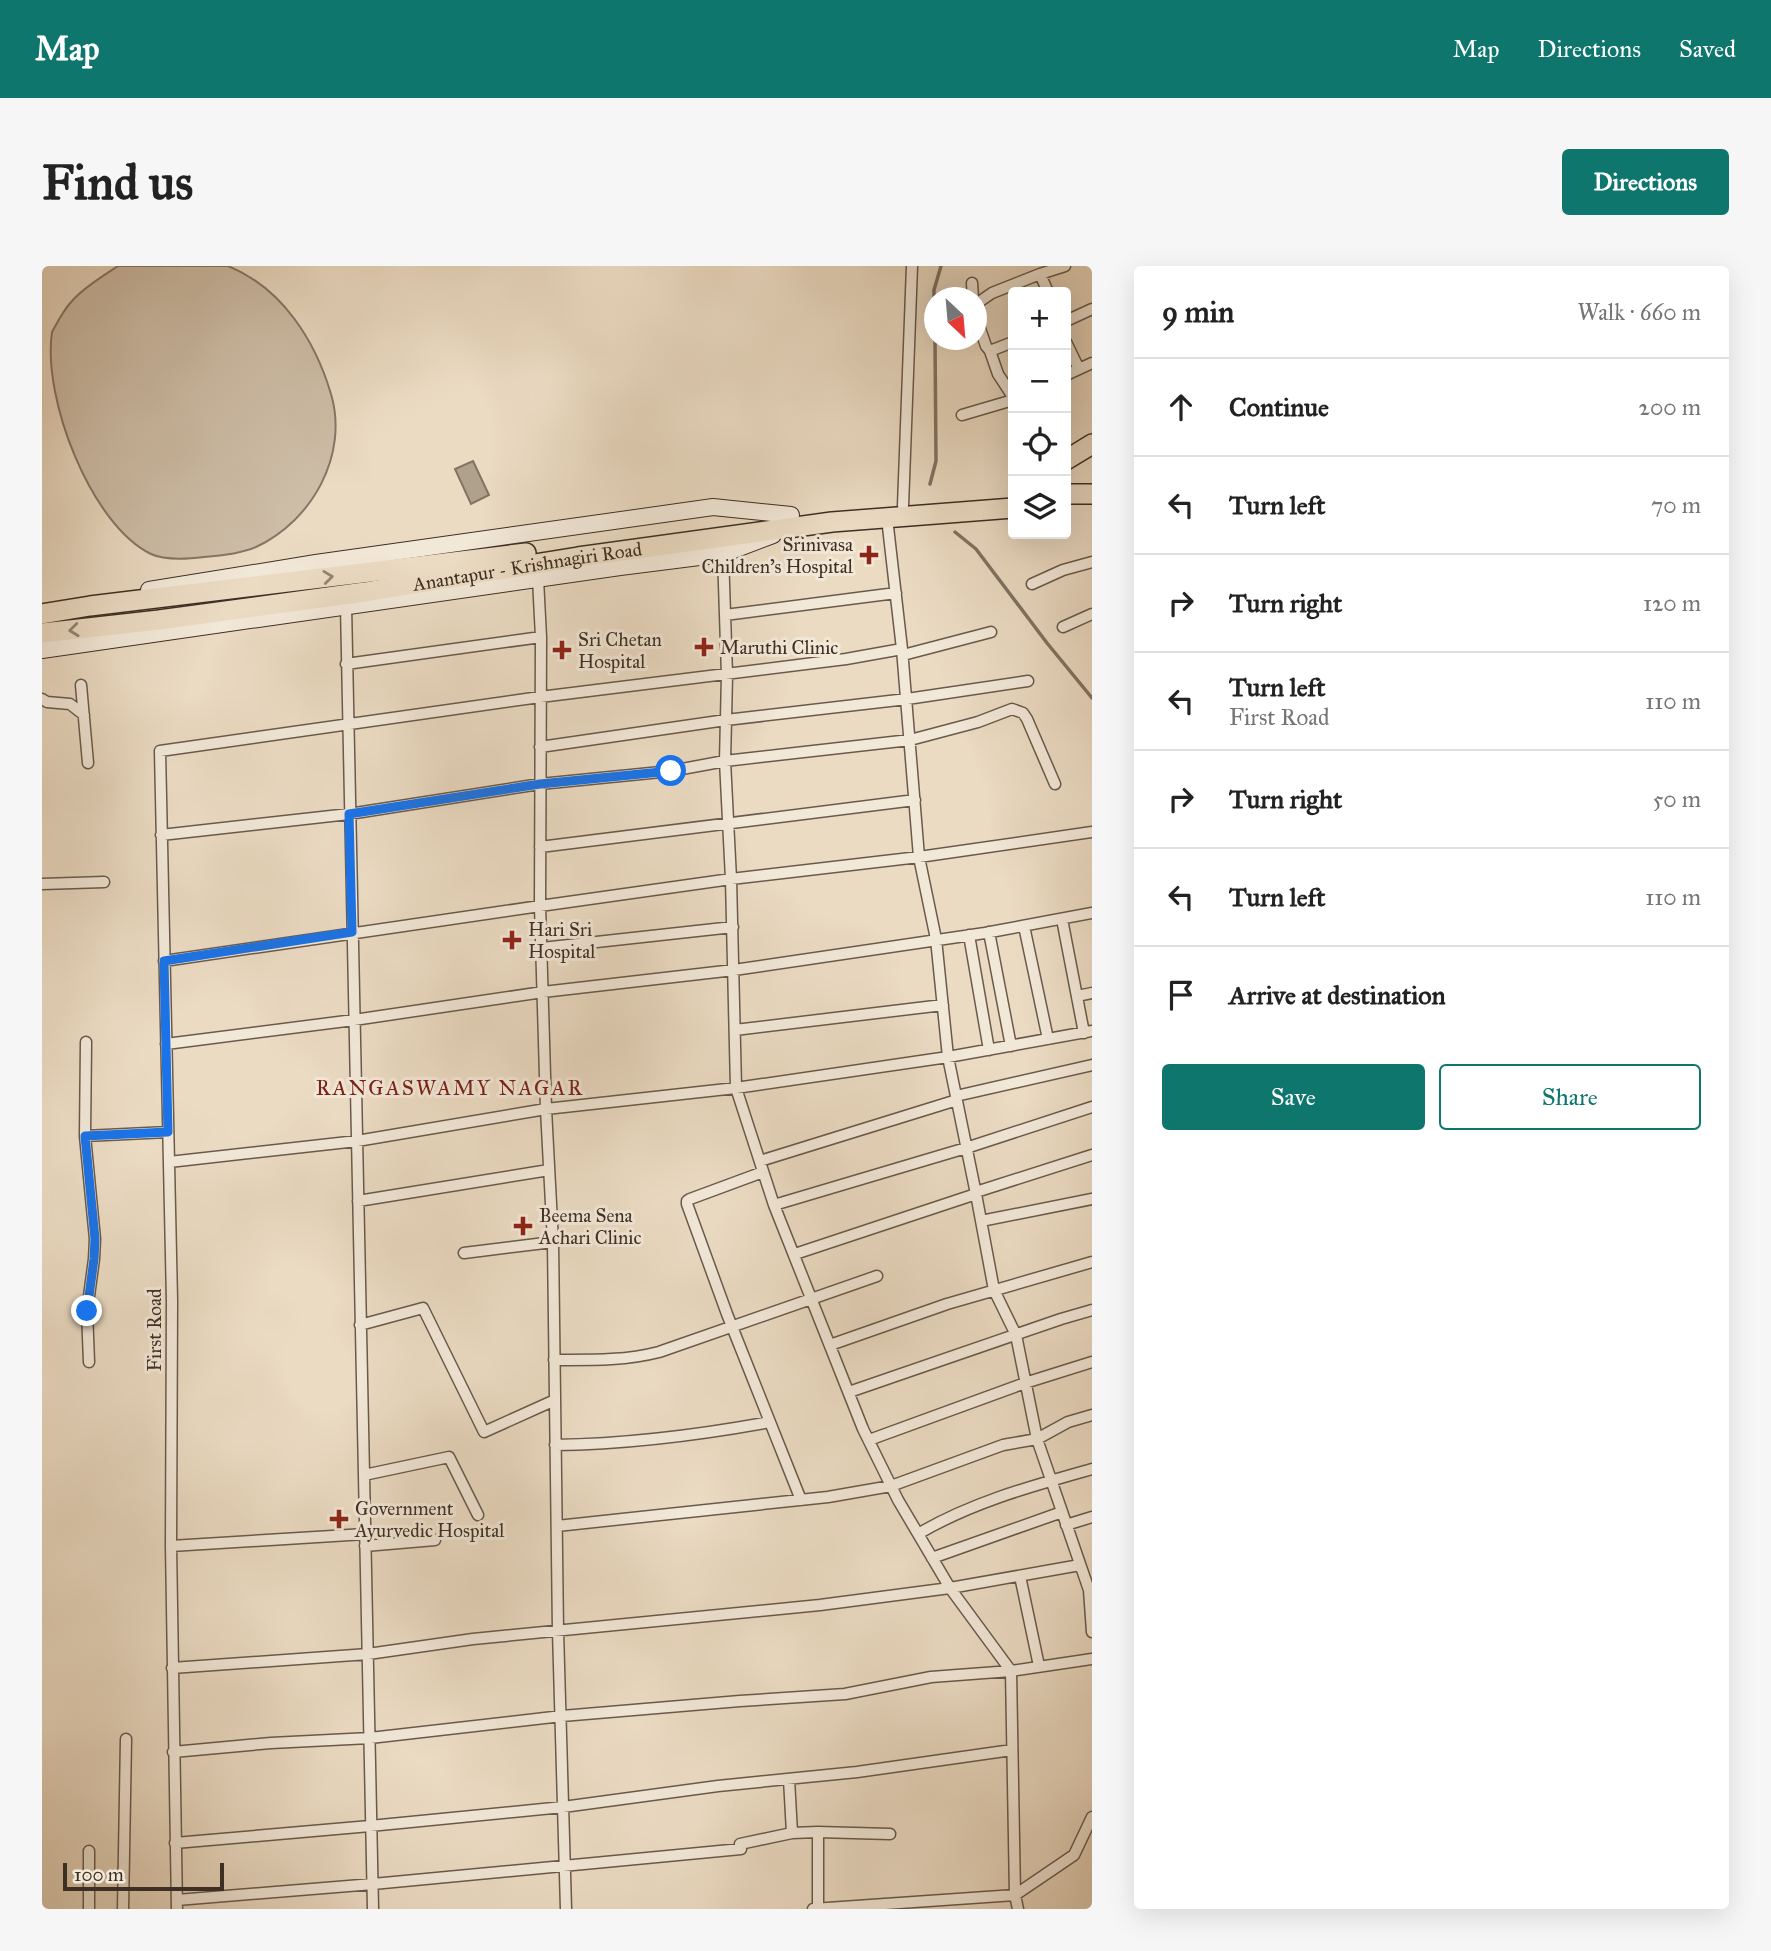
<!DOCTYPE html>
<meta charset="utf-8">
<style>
:root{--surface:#fff;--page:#f6f6f6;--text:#222;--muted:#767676;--line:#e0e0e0;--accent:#0f766e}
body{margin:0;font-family:"IM FELL Great Primer",serif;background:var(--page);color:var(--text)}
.controls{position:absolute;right:21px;top:21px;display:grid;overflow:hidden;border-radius:7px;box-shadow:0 7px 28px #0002}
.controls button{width:63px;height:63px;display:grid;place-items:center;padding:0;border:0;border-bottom:2px solid var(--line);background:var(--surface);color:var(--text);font:35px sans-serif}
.compass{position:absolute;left:882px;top:21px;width:63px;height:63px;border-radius:50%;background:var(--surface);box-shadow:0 7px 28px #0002;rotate:154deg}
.scale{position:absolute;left:21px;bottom:18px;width:161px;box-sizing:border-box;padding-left:7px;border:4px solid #3e2f24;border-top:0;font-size:19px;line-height:24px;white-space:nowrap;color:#3e2f24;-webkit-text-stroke:5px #f2e8d8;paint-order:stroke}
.stop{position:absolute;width:21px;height:21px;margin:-16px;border:5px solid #1a73e8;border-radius:50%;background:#fff}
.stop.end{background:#1a73e8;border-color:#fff;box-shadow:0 2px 7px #0008}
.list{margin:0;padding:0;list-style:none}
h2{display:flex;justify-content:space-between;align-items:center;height:91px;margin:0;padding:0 28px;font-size:30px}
h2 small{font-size:23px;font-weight:400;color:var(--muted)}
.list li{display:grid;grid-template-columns:46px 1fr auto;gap:21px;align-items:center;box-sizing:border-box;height:98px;padding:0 28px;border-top:2px solid var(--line)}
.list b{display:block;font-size:26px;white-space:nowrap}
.list p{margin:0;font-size:23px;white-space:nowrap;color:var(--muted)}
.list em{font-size:23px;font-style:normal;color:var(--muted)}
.actions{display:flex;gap:14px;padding:21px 28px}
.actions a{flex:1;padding:16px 0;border:2px solid var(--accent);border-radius:7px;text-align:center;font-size:24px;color:var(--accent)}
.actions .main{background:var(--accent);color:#fff}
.icon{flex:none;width:38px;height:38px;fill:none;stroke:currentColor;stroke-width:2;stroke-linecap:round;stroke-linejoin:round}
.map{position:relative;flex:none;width:1050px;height:1643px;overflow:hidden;border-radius:7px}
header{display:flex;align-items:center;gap:42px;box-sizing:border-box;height:98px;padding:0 35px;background:var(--accent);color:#fff}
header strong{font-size:33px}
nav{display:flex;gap:38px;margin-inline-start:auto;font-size:24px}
.intro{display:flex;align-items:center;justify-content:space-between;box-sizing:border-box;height:168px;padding:0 42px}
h1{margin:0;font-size:49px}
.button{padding:18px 32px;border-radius:7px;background:var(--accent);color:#fff;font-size:24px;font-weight:700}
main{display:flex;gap:42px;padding:0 42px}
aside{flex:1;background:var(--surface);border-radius:7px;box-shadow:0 7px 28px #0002}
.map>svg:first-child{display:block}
.green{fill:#cebea8;stroke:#867666;stroke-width:2}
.water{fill:#b0a18d;stroke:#827363;stroke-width:2}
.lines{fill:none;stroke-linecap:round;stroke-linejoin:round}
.stream{stroke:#827363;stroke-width:3.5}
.street-casing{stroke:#695a4c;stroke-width:13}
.secondary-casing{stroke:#3e2f24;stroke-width:18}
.highway-casing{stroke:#3e2f24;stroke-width:22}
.street{stroke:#f2e8d8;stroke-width:10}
.secondary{stroke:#f2e8d8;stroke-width:16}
.highway{stroke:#ebdbc3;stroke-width:19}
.oneway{stroke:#948574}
.route{stroke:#1a73e8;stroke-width:9}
.poi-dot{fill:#8f2418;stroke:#f2e8d8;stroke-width:2.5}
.labels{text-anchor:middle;stroke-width:6;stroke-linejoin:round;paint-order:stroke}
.poi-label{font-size:19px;fill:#3e2f24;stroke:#f2e8d8;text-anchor:start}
.street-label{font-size:19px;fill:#3e2f24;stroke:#f2e8d8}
.neighbourhood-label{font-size:21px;letter-spacing:2px;fill:#7a1f14;stroke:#f2e8d8}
</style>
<header>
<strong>Map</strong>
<nav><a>Map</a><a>Directions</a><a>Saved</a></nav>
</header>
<div class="intro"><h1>Find us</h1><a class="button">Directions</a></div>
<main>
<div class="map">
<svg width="1050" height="1643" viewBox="0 0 1050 1643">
<rect width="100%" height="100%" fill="#ebdbc3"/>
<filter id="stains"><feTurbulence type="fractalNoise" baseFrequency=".00286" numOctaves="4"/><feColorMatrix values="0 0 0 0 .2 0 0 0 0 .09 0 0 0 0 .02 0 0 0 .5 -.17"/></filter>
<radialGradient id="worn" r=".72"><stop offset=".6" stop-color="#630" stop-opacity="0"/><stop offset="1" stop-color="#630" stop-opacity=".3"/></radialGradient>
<!-- green -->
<path class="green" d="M 76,0 L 186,0 C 240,22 273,74 289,128 C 307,189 270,255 214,281 C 198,288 179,290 162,291 C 146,293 124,295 109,288 C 49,259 0,132 10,66 C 15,57 22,43 30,35 C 42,21 61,10 76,0 Z"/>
<!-- water -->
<path class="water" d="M 431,195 L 447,229 L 429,238 L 413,203 Z"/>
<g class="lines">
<!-- stream -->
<path class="stream" d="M 892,55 L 892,24 L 899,0
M 888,218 L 894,195 L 893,74
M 913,266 L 934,283 L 1005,377 L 1050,432"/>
<defs>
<path id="street" d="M 930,17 L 931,32
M 1006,26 L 998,8 L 1023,0
M 934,38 L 950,27 L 998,8
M 934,51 L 944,80 L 948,85
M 1024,55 L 1050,43
M 971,76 L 948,85 L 956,108 L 971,131
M 1024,76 L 1037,103
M 1024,109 L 1050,97
M 920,149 L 971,134
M 861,240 L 870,0
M 845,252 L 860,383 L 877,591 L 894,673 L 906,791 L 934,928 L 952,1024 L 974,1069 L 995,1173 L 1047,1324 L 1050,1366
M 681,288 L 685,409 L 683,495 L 689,613 L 694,822 L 732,939 L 821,1163 L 856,1234 L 908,1322 L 969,1405 L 973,1629 L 976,1643
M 496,313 L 499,371 L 498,640 L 504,843 L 511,976 L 516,1365 L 524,1643
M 990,318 L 1021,304 L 1050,296
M 304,340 L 331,1643
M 683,349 L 854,327
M 1021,361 L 1050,348
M 861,389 L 949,366
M 304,398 L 499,371
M 39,419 L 46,497
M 0,433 L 5,436 L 28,438 L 42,449
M 498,481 L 684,454 L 865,433 L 986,415
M 119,569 L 307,548 L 498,518 L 629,505 L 683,495 L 868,474 L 936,456 L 970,443 L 981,447 L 985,453 L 1013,518
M 498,581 L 873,534
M 0,618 L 62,616
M 1020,653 L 1042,767
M 982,660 L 1006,773
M 947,666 L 969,780
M 927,669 L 947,784
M 500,682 L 691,661
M 122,695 L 498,640 L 689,613 L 877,591 L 1050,566
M 1035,730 L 1050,727
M 693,764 L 901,739
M 44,776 L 43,870 L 53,973 L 52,993 L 45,1045 L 47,1096
M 124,778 L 312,754 L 501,726 L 692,704 L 943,667 L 1050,647
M 914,830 L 1050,799
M 43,870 L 126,866
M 718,895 L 915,834
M 127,896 L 315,875 L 504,843 L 694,822 L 906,791 L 1050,765
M 721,906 L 648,933 L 645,935 L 645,938 L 685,1048 L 759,1234
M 934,926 L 1050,889
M 316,935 L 507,904
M 732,939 L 924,882 L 1050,841
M 939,955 L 1050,933
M 422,987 L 511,976
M 753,988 L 934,928
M 318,1059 L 381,1042 L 442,1166 L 513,1134
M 788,1079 L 905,1038 L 1050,996
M 512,1094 C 548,1094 582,1095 617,1086 L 835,1010
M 807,1126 L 1019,1053 L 1050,1044
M 827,1174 L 983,1117 L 1050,1096
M 513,1179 C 586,1178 657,1169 728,1156
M 322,1209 L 407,1191 L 436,1249
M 1024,1259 L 1050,1251
M 515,1260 L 786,1231 L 849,1220 L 961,1179 L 995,1173 L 1026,1156 L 1050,1149
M 876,1268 C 930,1236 990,1220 1050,1203
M 129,1280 L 323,1268
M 323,1280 L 393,1274
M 890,1292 L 1020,1246
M 978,1310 L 997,1400
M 130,1402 L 326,1388 L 431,1373 L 778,1339 L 908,1322 L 1038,1299
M 131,1486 L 229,1477 L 328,1472 L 520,1450 L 698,1435 L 803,1428 L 889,1411 L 969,1405 L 1050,1393
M 747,1513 L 750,1567 L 776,1566 L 776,1643
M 776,1566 L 848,1568
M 133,1577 L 328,1560 L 521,1541 L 676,1520 L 815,1506 L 970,1484
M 698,1578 L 750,1567
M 135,1634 L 331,1618 L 699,1583
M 47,1643 L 47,1585
M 81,1643 L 84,1473
M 135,1643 L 129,1280 L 130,1035 L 118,485 L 498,431 L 804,393 L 860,383
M 771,1643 L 973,1629 L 1032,1589 L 1050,1551"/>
<path id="secondary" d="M 107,324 L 274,297 L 671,241 L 749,249
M 0,384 L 578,301 L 681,288 L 731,269"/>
<g id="highway">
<path d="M 1024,194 L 1050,178"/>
<path d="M 1024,228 L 1050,228"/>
<path d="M 0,348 L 48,340 L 484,287"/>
<path id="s1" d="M 0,367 L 117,354 L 323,326 L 536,291 L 790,256 L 971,242"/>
</g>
</defs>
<!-- street casing -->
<use href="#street" class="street-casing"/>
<!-- secondary casing -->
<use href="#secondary" class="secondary-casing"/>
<!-- highway casing -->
<use href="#highway" class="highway-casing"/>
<!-- street -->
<use href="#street" class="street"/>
<!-- secondary -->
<use href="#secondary" class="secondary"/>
<!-- highway -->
<use href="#highway" class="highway"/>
</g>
<!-- one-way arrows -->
<defs><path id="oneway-chevron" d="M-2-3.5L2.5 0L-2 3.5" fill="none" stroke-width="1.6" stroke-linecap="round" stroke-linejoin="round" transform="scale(1.75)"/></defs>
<g class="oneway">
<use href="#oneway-chevron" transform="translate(286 311) rotate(-7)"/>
<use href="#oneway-chevron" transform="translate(32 364) rotate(174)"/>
</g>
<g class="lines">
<!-- route -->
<path class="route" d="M 45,1045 L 52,993 L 53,973 L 43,870 L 126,866 L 122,695 L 310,666 L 307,548 L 498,518 L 629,505"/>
</g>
<!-- markers -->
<g class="poi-dot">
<path d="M823.5 278.5h7v7h7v7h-7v7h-7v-7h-7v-7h7z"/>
<path d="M658.5 370.5h7v7h7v7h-7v7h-7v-7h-7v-7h7z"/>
<path d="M516.5 373.5h7v7h7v7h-7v7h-7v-7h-7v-7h7z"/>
<path d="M466.5 663.5h7v7h7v7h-7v7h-7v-7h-7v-7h7z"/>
<path d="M477.5 949.5h7v7h7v7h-7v7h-7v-7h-7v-7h7z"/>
<path d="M293.5 1242.5h7v7h7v7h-7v7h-7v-7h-7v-7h7z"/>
</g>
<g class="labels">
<!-- poi labels -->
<g class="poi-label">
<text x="811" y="285" text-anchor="end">Srinivasa<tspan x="811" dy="22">Children's Hospital</tspan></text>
<text x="536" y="380">Sri Chetan<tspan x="536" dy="22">Hospital</tspan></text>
<text x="678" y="388">Maruthi Clinic</text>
<text x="486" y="670">Hari Sri<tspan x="486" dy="22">Hospital</tspan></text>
<text x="497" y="956">Beema Sena<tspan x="497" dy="22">Achari Clinic</tspan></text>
<text x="313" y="1249">Government<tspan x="313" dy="22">Ayurvedic Hospital</tspan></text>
</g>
<!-- street labels -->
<g class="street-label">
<text dy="7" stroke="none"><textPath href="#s1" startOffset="490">Anantapur - Krishnagiri Road</textPath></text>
<text transform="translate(112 1064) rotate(-90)" y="7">First Road</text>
</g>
<!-- neighbourhood labels -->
<g class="neighbourhood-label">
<text x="408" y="829">RANGASWAMY NAGAR</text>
</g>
</g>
<rect width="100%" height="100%" filter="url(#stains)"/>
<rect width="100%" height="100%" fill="url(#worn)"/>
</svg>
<div class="controls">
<button>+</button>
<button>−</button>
<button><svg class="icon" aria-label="locate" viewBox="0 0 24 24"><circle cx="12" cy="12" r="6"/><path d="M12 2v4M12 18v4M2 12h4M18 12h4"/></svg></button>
<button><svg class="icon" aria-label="layers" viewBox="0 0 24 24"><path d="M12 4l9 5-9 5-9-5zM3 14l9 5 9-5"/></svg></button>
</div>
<svg class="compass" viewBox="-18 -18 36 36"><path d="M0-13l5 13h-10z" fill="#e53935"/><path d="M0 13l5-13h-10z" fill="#767676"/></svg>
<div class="scale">100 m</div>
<div class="stop" style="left:629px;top:505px"></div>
<div class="stop end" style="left:45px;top:1045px"></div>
</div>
<aside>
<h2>9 min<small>Walk · 660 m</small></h2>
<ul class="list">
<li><svg class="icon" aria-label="ahead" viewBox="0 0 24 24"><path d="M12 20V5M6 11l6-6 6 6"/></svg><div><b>Continue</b></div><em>200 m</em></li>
<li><svg class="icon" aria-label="left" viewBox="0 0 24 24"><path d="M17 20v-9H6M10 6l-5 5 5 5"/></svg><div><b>Turn left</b></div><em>70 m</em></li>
<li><svg class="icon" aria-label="right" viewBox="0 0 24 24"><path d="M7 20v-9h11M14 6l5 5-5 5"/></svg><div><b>Turn right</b></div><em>120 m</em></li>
<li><svg class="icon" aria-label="left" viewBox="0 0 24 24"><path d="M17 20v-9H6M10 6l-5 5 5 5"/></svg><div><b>Turn left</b><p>First Road</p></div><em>110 m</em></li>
<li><svg class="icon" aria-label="right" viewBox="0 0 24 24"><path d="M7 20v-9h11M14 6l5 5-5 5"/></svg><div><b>Turn right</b></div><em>50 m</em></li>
<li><svg class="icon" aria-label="left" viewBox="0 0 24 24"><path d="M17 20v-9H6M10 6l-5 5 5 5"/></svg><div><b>Turn left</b></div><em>110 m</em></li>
<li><svg class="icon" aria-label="arrive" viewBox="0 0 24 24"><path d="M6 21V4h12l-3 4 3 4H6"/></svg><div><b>Arrive at destination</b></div></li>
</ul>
<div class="actions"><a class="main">Save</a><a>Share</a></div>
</aside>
</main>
